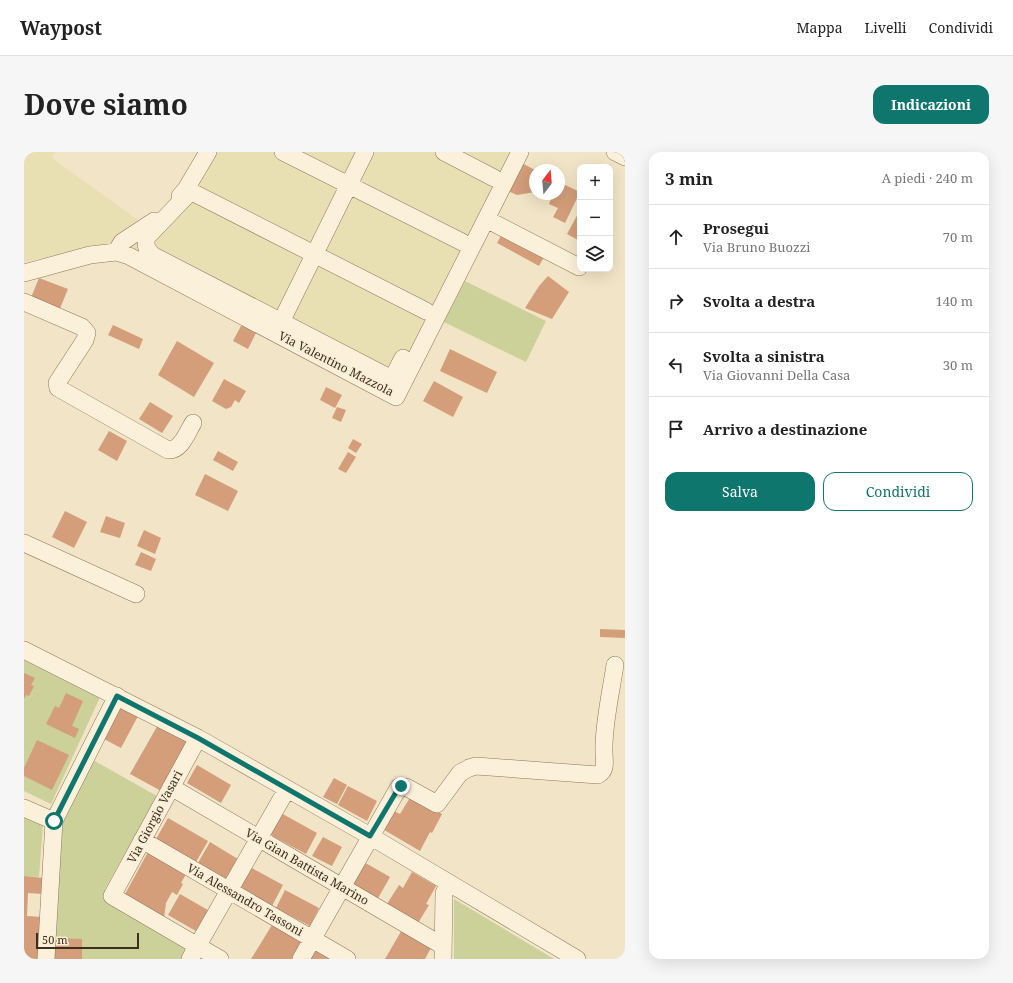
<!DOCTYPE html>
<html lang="it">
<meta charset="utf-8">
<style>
:root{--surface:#fff;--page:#f6f6f6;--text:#222;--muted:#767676;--line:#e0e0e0;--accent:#0f766e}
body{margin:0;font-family:"Noto Serif",serif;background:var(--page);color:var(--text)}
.controls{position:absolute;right:12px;top:12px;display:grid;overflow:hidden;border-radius:8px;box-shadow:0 4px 16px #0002}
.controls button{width:36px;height:36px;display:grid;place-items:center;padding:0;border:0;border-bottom:1px solid var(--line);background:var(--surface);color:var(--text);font:20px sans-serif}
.compass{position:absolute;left:505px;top:12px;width:36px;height:36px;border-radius:50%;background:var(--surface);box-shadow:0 4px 16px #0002;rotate:16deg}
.scale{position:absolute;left:12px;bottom:10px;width:103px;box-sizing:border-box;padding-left:4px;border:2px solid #3e2e1f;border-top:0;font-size:11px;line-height:14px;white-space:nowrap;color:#3e2e1f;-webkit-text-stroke:3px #f8eed6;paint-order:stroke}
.stop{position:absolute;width:12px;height:12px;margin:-9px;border:3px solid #0f766e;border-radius:50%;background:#fff}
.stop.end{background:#0f766e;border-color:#fff;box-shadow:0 1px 4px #0008}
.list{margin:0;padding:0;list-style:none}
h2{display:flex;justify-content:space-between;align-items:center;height:52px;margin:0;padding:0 16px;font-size:17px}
h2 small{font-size:13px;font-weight:400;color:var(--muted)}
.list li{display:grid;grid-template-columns:26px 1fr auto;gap:12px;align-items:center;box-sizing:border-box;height:64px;padding:0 16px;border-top:1px solid var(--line)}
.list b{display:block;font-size:15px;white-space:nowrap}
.list p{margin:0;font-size:13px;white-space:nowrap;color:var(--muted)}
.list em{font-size:13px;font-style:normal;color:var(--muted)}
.actions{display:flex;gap:8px;padding:12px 16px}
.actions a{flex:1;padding:9px 0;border:1px solid var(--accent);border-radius:12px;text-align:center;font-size:14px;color:var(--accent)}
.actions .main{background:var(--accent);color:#fff}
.icon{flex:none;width:22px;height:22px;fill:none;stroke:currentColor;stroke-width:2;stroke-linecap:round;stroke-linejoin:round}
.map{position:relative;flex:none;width:601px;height:807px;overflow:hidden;border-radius:12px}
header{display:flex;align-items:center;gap:24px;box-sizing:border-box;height:56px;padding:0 20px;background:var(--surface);border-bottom:1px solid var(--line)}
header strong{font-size:19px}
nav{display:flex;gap:22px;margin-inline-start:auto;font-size:14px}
.intro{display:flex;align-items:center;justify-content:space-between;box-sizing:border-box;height:96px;padding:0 24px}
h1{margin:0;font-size:28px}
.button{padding:10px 18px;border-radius:12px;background:var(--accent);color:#fff;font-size:14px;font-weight:700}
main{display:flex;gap:24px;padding:0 24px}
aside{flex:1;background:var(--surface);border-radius:12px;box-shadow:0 4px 16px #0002}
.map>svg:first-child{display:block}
.farmland{fill:#e8dfb3}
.green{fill:#cbd198}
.building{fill:#d39e79}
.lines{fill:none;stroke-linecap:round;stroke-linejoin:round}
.minor-casing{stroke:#8f765a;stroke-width:18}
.minor{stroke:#fbf1da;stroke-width:17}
.route{stroke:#0f766e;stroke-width:5}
.labels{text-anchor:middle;stroke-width:3;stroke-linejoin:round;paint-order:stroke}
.street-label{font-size:12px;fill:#3e2e1f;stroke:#f8eed6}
</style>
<header>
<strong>Waypost</strong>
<nav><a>Mappa</a><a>Livelli</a><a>Condividi</a></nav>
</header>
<div class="intro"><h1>Dove siamo</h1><a class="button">Indicazioni</a></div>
<main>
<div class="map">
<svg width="601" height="807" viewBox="0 0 601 807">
<rect width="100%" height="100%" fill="#f2e4c6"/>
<!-- farmland -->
<path class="farmland" d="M 0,0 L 32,0 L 28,6 L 114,68 L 84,92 L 0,110 Z
M 191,0 L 490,0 L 371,234 L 104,95 L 133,71 Z"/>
<!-- green -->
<path class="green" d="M 441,129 L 522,169 L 502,210 L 420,170 Z
M 0,506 L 77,543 L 27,652 L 0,639 Z
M 69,608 L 133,644 L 81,737 L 80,743 L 82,748 L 164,795 L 158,807 L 25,807 L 34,678 Z
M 0,665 L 19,671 L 15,725 L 0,724 Z
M 430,747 L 530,807 L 430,807 Z"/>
<!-- building -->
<path class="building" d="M 496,10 L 511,18 L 511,40 L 493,43 L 482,38 Z
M 535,30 L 556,40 L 541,71 L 529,65 L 534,56 L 525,52 L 528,44 L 525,42 L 535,42 Z
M 556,58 L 556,89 L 543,82 Z
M 478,82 L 520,105 L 515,114 L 473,91 Z
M 524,124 L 545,140 L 528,167 L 501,156 L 515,134 Z
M 15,126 L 44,137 L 35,159 L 6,148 Z
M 218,172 L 233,179 L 224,197 L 209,189 Z
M 89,173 L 119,187 L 115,197 L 84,183 Z
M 153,189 L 190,211 L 170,245 L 134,223 Z
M 426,197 L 473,220 L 463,241 L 416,219 Z
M 200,227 L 222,239 L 215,251 L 211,248 L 207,255 L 202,257 L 188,249 Z
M 410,229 L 439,245 L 429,265 L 399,249 Z
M 302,235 L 318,243 L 311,256 L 296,248 Z
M 126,250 L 149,264 L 138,281 L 115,267 Z
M 313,255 L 322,258 L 317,270 L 308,266 Z
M 85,279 L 103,289 L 93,309 L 74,298 Z
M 329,287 L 338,292 L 332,301 L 324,296 Z
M 194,299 L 214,310 L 209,319 L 189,308 Z
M 324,300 L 332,305 L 322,321 L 314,317 Z
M 181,322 L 214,339 L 204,359 L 171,343 Z
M 41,359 L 63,370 L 50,396 L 28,385 Z
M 82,364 L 101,371 L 96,386 L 76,380 Z
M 120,378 L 137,386 L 131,402 L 113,394 Z
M 117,400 L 132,407 L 127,419 L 111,413 Z
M 576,477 L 601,478 L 601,486 L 576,485 Z
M 0,521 L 11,526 L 7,533 L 10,534 L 5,544 L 2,543 L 0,547 Z
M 42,541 L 59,549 L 48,574 L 55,577 L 51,586 L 22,572 L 31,554 L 35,556 Z
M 97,555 L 114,564 L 97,596 L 80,587 Z
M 135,571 L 167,589 L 139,640 L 106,622 Z
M 13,588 L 45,603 L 28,638 L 0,624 L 0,616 Z
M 173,613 L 207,633 L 197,651 L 163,631 Z
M 310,626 L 323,633 L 313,652 L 299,645 Z
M 324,634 L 353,649 L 343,669 L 314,653 Z
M 387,644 L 418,662 L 408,681 L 406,680 L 396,699 L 357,676 L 368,658 L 376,662 Z
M 257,661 L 293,681 L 282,702 L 245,682 Z
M 144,666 L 184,689 L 172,710 L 132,687 Z
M 299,685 L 318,695 L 308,714 L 288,704 Z
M 186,690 L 217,709 L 205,729 L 174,711 Z
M 124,700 L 162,722 L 157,731 L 159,732 L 153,743 L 148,740 L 142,751 L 140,766 L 100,744 Z
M 338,709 L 366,725 L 353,748 L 325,732 Z
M 226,715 L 259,733 L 248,754 L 215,736 Z
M 388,720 L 412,734 L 402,752 L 405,753 L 394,771 L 363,752 L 375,733 L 379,736 Z
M 0,724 L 20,726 L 19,742 L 4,741 L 3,764 L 18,765 L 16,807 L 0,807 Z
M 261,738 L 295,756 L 286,774 L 252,756 Z
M 156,742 L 189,761 L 177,782 L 144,763 Z
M 248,773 L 280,792 L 272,807 L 227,807 Z
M 379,776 L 409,792 L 401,807 L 361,807 Z
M 27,786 L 58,787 L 58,807 L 27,807 Z
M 288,793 L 313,807 L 280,807 Z"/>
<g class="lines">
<defs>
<path id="minor" d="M 259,0 L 438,90
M 420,0 L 470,26
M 591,0 L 601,5
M 162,37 L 402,159
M 167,39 L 123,85 C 121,94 122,98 130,104 L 368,227 L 379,206
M 156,44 L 162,37 L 184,0
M 462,67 L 555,115
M 92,100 L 98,90 L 130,69
M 0,121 L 66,103 L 92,100 L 105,104 L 372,245 L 496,0
M 0,150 L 58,175 L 63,181 L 61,188 L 33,231 L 34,236 L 144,298 C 157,299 163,281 169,271
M 257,170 L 341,0
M 0,391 L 112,442
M 0,498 L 174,586 L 346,684 L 553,807
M 174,586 L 88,744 L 196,807
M 147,635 L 419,794
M 0,656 L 30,669
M 118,688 L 323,807
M 22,807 L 30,669 L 93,544
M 166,807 L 263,637
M 277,807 L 375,635 L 382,635 L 413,652 L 436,621 L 445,616 L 452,614 L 574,623 C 583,618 580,609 580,600 C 579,574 587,540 591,513
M 419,807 L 420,741 L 425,731"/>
</defs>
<!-- minor casing -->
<use href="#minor" class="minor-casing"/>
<!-- minor -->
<use href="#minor" class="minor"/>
</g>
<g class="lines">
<!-- route -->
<path class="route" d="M 30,669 L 93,544 L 174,586 L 346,684 L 374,637 L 377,634"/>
</g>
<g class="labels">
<!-- street labels -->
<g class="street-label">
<text transform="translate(312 212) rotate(27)" y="4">Via Valentino Mazzola</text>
<text transform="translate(131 665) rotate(-62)" y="4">Via Giorgio Vasari</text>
<text transform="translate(283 715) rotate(30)" y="4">Via Gian Battista Marino</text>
<text transform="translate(221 748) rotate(30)" y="4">Via Alessandro Tassoni</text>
</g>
</g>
</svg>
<div class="controls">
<button>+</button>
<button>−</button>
<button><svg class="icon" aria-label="layers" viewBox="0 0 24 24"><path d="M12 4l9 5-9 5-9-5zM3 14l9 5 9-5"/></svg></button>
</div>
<svg class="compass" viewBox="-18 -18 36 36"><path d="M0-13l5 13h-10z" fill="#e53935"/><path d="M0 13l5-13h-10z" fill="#767676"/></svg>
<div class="scale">50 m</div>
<div class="stop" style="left:30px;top:669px"></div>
<div class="stop end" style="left:377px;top:634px"></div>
</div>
<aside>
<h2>3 min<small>A piedi · 240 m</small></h2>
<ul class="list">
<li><svg class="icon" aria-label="ahead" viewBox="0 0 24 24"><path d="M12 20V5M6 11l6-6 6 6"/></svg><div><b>Prosegui</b><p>Via Bruno Buozzi</p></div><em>70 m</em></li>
<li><svg class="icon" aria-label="right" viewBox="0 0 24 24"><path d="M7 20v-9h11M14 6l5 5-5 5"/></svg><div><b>Svolta a destra</b></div><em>140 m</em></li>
<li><svg class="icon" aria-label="left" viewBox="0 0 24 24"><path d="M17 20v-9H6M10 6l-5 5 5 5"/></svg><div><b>Svolta a sinistra</b><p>Via Giovanni Della Casa</p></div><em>30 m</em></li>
<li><svg class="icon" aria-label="arrive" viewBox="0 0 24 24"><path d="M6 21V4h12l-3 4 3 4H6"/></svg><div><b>Arrivo a destinazione</b></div></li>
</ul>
<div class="actions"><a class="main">Salva</a><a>Condividi</a></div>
</aside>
</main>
